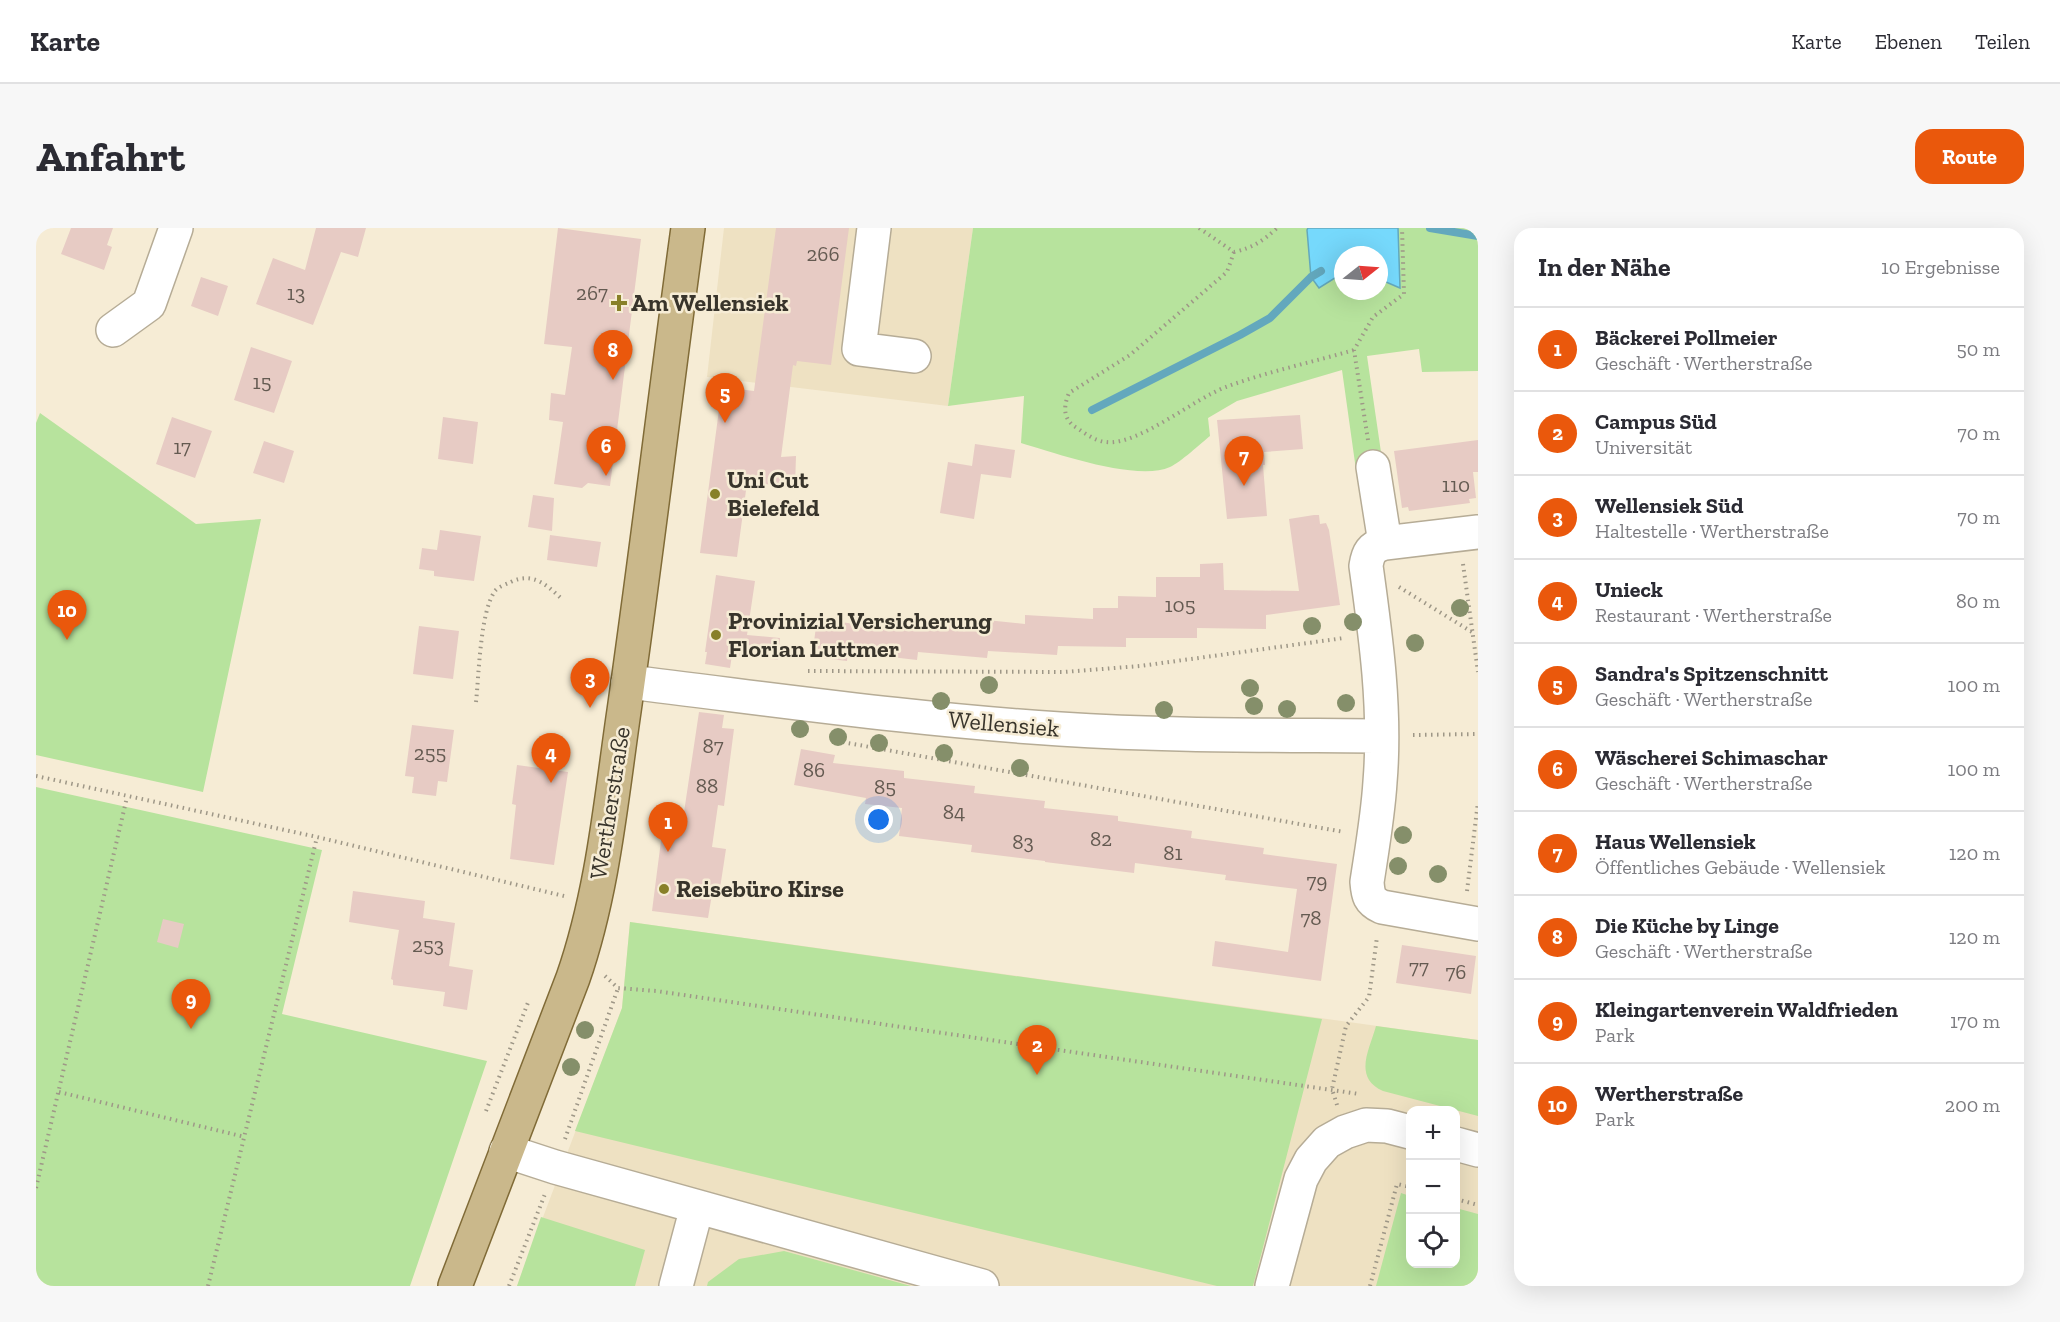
<!DOCTYPE html>
<html lang="de">
<meta charset="utf-8">
<style>
:root{--surface:#fff;--page:#f7f7f7;--text:#2b2b33;--muted:#7c7c81;--line:#e1e1e2;--accent:#ea580c}
body{margin:0;font-family:"Zilla Slab",serif;background:var(--page);color:var(--text)}
.controls{position:absolute;right:18px;bottom:18px;display:grid;overflow:hidden;border-radius:12px;box-shadow:0 6px 24px #0002}
.controls button{width:54px;height:54px;display:grid;place-items:center;padding:0;border:0;border-bottom:2px solid var(--line);background:var(--surface);color:var(--text);font:30px sans-serif}
.compass{position:absolute;left:1298px;top:18px;width:54px;height:54px;border-radius:50%;background:var(--surface);box-shadow:0 6px 24px #0002;rotate:73deg}
.you{position:absolute;left:843px;top:592px;width:21px;height:21px;margin:-15px;border:4px solid #fff;border-radius:50%;background:#1a73e8;box-shadow:0 0 0 9px #1a73e833}
.badge{display:grid;place-items:center;width:39px;height:39px;border-radius:50%;background:var(--accent);color:#fff;font-size:20px;font-weight:700}
.pin{position:absolute;translate:-50% -50px;filter:drop-shadow(0 2px 3px #0008)}
.pin::after{content:'';position:absolute;top:32px;width:21px;height:18px;background:inherit;clip-path:polygon(0 0,100% 0,50% 100%)}
.list{margin:0;padding:0;list-style:none}
h2{display:flex;justify-content:space-between;align-items:center;height:78px;margin:0;padding:0 24px;font-size:26px}
h2 small{font-size:20px;font-weight:400;color:var(--muted)}
.list li{display:grid;grid-template-columns:39px 1fr auto;gap:18px;align-items:center;box-sizing:border-box;height:84px;padding:0 24px;border-top:2px solid var(--line)}
.list b{display:block;font-size:22px;white-space:nowrap}
.list p{margin:0;font-size:20px;white-space:nowrap;color:var(--muted)}
.list em{font-size:20px;font-style:normal;color:var(--muted)}
.icon{flex:none;width:33px;height:33px;fill:none;stroke:currentColor;stroke-width:2;stroke-linecap:round;stroke-linejoin:round}
.map{position:relative;flex:none;width:1442px;height:1058px;overflow:hidden;border-radius:18px}
header{display:flex;align-items:center;gap:36px;box-sizing:border-box;height:84px;padding:0 30px;background:var(--surface);border-bottom:2px solid var(--line)}
header strong{font-size:28px}
nav{display:flex;gap:33px;margin-inline-start:auto;font-size:21px}
.intro{display:flex;align-items:center;justify-content:space-between;box-sizing:border-box;height:144px;padding:0 36px}
h1{margin:0;font-size:42px}
.button{padding:15px 27px;border-radius:18px;background:var(--accent);color:#fff;font-size:21px;font-weight:700}
main{display:flex;gap:36px;padding:0 36px}
aside{flex:1;background:var(--surface);border-radius:18px;box-shadow:0 6px 24px #0002}
.map>svg:first-child{display:block}
.built{fill:#eee1c2;fill-rule:evenodd}
.green{fill:#b7e39d;fill-rule:evenodd}
.water{fill:#76d9fc;stroke:#63a8bd;stroke-width:1.5}
.lines{fill:none;stroke-linecap:round;stroke-linejoin:round}
.stream{stroke:#63a8bd;stroke-width:8}
.building{fill:#e7cbc4}
.minor-casing{stroke:#b6ac96;stroke-width:36}
.major-casing{stroke:#806b37;stroke-width:36}
.path{stroke:#9e9787;stroke-width:4;stroke-dasharray:1.5 4.5;stroke-linecap:butt}
.minor{stroke:#fff;stroke-width:33}
.major{stroke:#cab88b;stroke-width:33}
.tree{fill:#858f6a}
.poi-dot{fill:#888028;stroke:#f6ecd5;stroke-width:2}
.labels{text-anchor:middle;stroke-width:5;stroke-linejoin:round;paint-order:stroke}
.number-label{font-size:21px;fill:#645a51}
.poi-label{font-size:24px;font-weight:bold;fill:#38342b;stroke:#f6ecd5;text-anchor:start}
.street-label{font-size:24px;fill:#38342b;stroke:#f6ecd5}
</style>
<header>
<strong>Karte</strong>
<nav><a>Karte</a><a>Ebenen</a><a>Teilen</a></nav>
</header>
<div class="intro"><h1>Anfahrt</h1><a class="button">Route</a></div>
<main>
<div class="map">
<svg width="1442" height="1058" viewBox="0 0 1442 1058">
<rect width="100%" height="100%" fill="#f6ecd5"/>
<!-- built -->
<path class="built" d="M 688,0 L 937,0 L 912,178 L 671,149 Z
M 594,694 L 1442,812 L 1442,1058 L 481,1058 L 586,780 ZM 1374,882 L 1420,882 L 1420,1036 L 1374,1036 Z"/>
<!-- green -->
<path class="green" d="M 937,0 L 1442,0 L 1442,143 L 1386,144 L 1383,121 L 1331,128 L 1347,238 L 1320,242 L 1306,142 L 1201,173 L 1172,190 L 1174,208 C 1164,216 1145,234 1134,239 C 1101,254 1019,225 985,215 L 988,168 L 912,178 ZM 1307,27 L 1343,27 L 1343,63 L 1307,63 Z
M 4,185 L 160,296 L 225,291 L 167,564 L 0,527 L 0,195 Z
M 0,559 L 286,622 L 246,786 L 451,833 L 374,1058 L 0,1058 Z
M 594,694 L 1286,791 L 1217,1058 L 1181,1058 L 539,903 L 586,780 Z
M 1340,798 L 1442,812 L 1442,888 L 1347,863 C 1317,849 1333,823 1340,798 Z
M 1365,965 L 1374,968 L 1374,1036 L 1420,1036 L 1420,980 L 1442,986 L 1442,1058 L 1340,1058 Z
M 505,989 L 609,1022 L 599,1058 L 481,1058 Z
M 748,1023 L 875,1058 L 671,1058 L 672,1054 L 703,1031 Z"/>
<!-- water -->
<path class="water" d="M 1272,0 L 1362,0 L 1364,60 L 1343,51 L 1343,27 L 1307,27 L 1307,47 L 1302,48 L 1283,60 L 1275,49 L 1271,2 Z"/>
<g class="lines">
<!-- stream -->
<path class="stream" d="M 1394,0 L 1442,8
M 1056,182 L 1204,107 L 1234,90 L 1275,49 L 1285,43"/>
</g>
<!-- building -->
<path class="building" d="M 35,0 L 77,0 L 71,17 L 76,19 L 68,42 L 25,26 Z
M 280,0 L 330,0 L 322,29 L 305,24 L 277,97 L 220,76 L 237,30 L 269,42 Z
M 522,0 L 605,11 L 574,258 L 552,255 L 546,260 L 518,256 L 527,194 L 513,192 L 515,165 L 529,167 L 536,119 L 508,116 Z
M 740,0 L 813,0 L 795,137 L 761,133 L 760,138 L 757,137 L 745,229 L 760,228 L 759,258 L 711,255 L 701,329 L 664,325 L 686,159 L 718,163 Z
M 165,49 L 192,58 L 182,88 L 155,78 Z
M 215,119 L 256,133 L 238,185 L 198,172 Z
M 1264,187 L 1267,221 L 1228,224 L 1229,237 L 1227,237 L 1231,288 L 1191,291 L 1181,192 Z
M 136,189 L 176,203 L 159,250 L 120,236 Z
M 407,189 L 442,194 L 437,236 L 402,231 Z
M 1442,212 L 1442,244 L 1437,244 L 1440,270 L 1433,271 L 1434,275 L 1373,283 L 1372,279 L 1366,280 L 1358,223 Z
M 228,213 L 258,223 L 248,255 L 217,245 Z
M 939,216 L 979,222 L 975,250 L 945,246 L 938,291 L 904,285 L 912,234 L 936,238 Z
M 497,267 L 518,270 L 516,303 L 492,299 Z
M 1278,287 L 1283,287 L 1284,296 L 1290,295 L 1293,302 L 1304,377 L 1230,387 L 1230,401 L 1161,400 L 1161,410 L 1090,410 L 1090,419 L 1022,418 L 1021,427 L 952,423 L 951,430 L 882,424 L 881,432 L 812,424 L 811,433 L 776,429 L 781,391 L 850,400 L 851,390 L 920,398 L 921,389 L 989,396 L 989,387 L 1057,391 L 1057,380 L 1082,380 L 1082,368 L 1120,369 L 1120,349 L 1164,349 L 1164,336 L 1187,335 L 1188,362 L 1263,363 L 1253,291 Z
M 404,302 L 445,308 L 438,353 L 398,348 L 398,343 L 383,341 L 386,320 L 401,322 Z
M 514,307 L 565,314 L 561,339 L 511,332 Z
M 680,347 L 719,353 L 711,407 L 744,410 L 742,432 L 696,427 L 694,440 L 669,436 L 671,424 L 669,424 Z
M 383,398 L 423,403 L 417,451 L 377,446 Z
M 663,484 L 688,487 L 686,500 L 698,501 L 688,578 L 682,577 L 676,619 L 690,621 L 683,667 L 676,666 L 672,690 L 616,683 L 627,597 L 630,590 L 647,591 Z
M 376,497 L 418,502 L 411,554 L 402,553 L 400,568 L 376,565 L 378,549 L 369,548 Z
M 765,521 L 799,527 L 797,535 L 868,543 L 868,550 L 939,558 L 938,565 L 1009,573 L 1008,580 L 1082,588 L 1082,593 L 1156,603 L 1155,610 L 1228,620 L 1227,626 L 1301,636 L 1285,753 L 1176,738 L 1179,713 L 1252,724 L 1261,661 L 1189,652 L 1190,647 L 1099,635 L 1098,645 L 1009,634 L 1009,633 L 935,624 L 936,617 L 863,608 L 866,580 L 829,576 L 830,570 L 758,557 Z
M 481,537 L 532,544 L 518,637 L 474,631 L 480,577 L 476,576 Z
M 317,663 L 389,673 L 387,690 L 419,695 L 413,738 L 437,742 L 431,782 L 407,778 L 409,764 L 357,757 L 357,752 L 355,751 L 363,702 L 313,694 Z
M 127,691 L 148,696 L 142,720 L 121,714 Z
M 1366,717 L 1440,728 L 1435,766 L 1360,755 Z"/>
<g class="lines">
<defs>
<path id="minor" d="M 838,0 L 823,121 L 878,128
M 77,102 L 113,76 L 140,0
M 1337,239 L 1349,315
M 1442,304 L 1349,315 C 1335,319 1332,325 1330,338 C 1340,410 1350,482 1344,554 C 1342,587 1336,621 1331,654 C 1332,667 1333,673 1346,679 L 1442,696
M 592,454 C 735,471 879,492 1024,501 C 1131,508 1238,507 1345,508
M 1420,916 L 1442,922
M 470,923 L 519,939 L 946,1058
M 640,1058 L 661,979
M 1236,1058 L 1265,951 L 1275,932 L 1291,914 L 1309,904 L 1330,897 L 1351,898 L 1374,904"/>
<path id="major" d="M 419,1058 L 537,750 C 567,664 575,572 588,483 C 611,322 630,161 652,0"/>
</defs>
<!-- minor casing -->
<use href="#minor" class="minor-casing"/>
<!-- major casing -->
<use href="#major" class="major-casing"/>
<!-- path -->
<path class="path" d="M 1163,0 L 1198,24 C 1216,20 1227,13 1241,0
M 1198,24 L 1191,44 L 1094,127 L 1033,165 C 1027,179 1027,192 1041,200 C 1050,206 1059,213 1070,214 C 1102,218 1159,170 1190,159 C 1230,144 1277,134 1318,122
M 1332,212 L 1318,122 L 1337,89 L 1368,66 L 1366,0
M 1427,336 L 1442,444
M 1363,359 L 1436,404
M 772,443 L 1028,444 L 1104,438 L 1308,410
M 440,474 C 443,447 444,384 459,363 C 462,359 470,356 475,354 C 497,343 512,358 527,372
M 1377,507 L 1442,506
M 795,512 L 1308,604
M 0,548 L 281,609 L 528,668
M 1431,663 L 1442,574
M 569,748 L 582,760 L 620,763 L 1323,866
M 23,864 L 209,909
M 1301,877 L 1296,861 L 1310,798 L 1333,769 L 1341,709
M 450,883 L 493,772
M 529,911 L 582,760
M 0,960 L 91,569
M 1420,971 L 1442,977
M 172,1058 L 281,609
M 473,1058 L 509,966
M 1334,1058 L 1361,956 L 1374,959"/>
<!-- minor -->
<use href="#minor" class="minor"/>
<!-- major -->
<use href="#major" class="major"/>
</g>
<!-- trees -->
<g class="tree">
<circle cx="1424" cy="380" r="9"/>
<circle cx="1317" cy="394" r="9"/>
<circle cx="1276" cy="398" r="9"/>
<circle cx="1379" cy="415" r="9"/>
<circle cx="953" cy="457" r="9"/>
<circle cx="1214" cy="460" r="9"/>
<circle cx="905" cy="473" r="9"/>
<circle cx="1310" cy="475" r="9"/>
<circle cx="1218" cy="478" r="9"/>
<circle cx="1251" cy="481" r="9"/>
<circle cx="1128" cy="482" r="9"/>
<circle cx="764" cy="501" r="9"/>
<circle cx="802" cy="509" r="9"/>
<circle cx="843" cy="515" r="9"/>
<circle cx="908" cy="525" r="9"/>
<circle cx="984" cy="540" r="9"/>
<circle cx="1367" cy="607" r="9"/>
<circle cx="1362" cy="638" r="9"/>
<circle cx="1402" cy="646" r="9"/>
<circle cx="549" cy="802" r="9"/>
<circle cx="535" cy="839" r="9"/>
</g>
<!-- markers -->
<g class="poi-dot">
<path d="M580 66h6v6h6v6h-6v6h-6v-6h-6v-6h6z"/>
<circle cx="679" cy="266" r="6"/>
<circle cx="680" cy="407" r="6"/>
<circle cx="628" cy="661" r="6"/>
</g>
<g class="labels">
<!-- number labels -->
<g class="number-label">
<text x="787" y="33">266</text>
<text x="260" y="72">13</text>
<text x="556" y="72">267</text>
<text x="226" y="161">15</text>
<text x="146" y="226">17</text>
<text x="1420" y="264">110</text>
<text x="1144" y="384">105</text>
<text x="677" y="525">87</text>
<text x="394" y="532">255</text>
<text x="778" y="549">86</text>
<text x="671" y="565">88</text>
<text x="849" y="566">85</text>
<text x="918" y="591">84</text>
<text x="1065" y="618">82</text>
<text x="987" y="621">83</text>
<text x="1137" y="632">81</text>
<text x="1281" y="660">79</text>
<text x="1275" y="697">78</text>
<text x="392" y="724">253</text>
<text x="1383" y="746">77</text>
<text x="1420" y="751">76</text>
</g>
<!-- poi labels -->
<g class="poi-label">
<text x="595" y="83">Am Wellensiek</text>
<text x="691" y="260">Uni Cut<tspan x="691" dy="28">Bielefeld</tspan></text>
<text x="692" y="401">Provinizial Versicherung<tspan x="692" dy="28">Florian Luttmer</tspan></text>
<text x="640" y="669">Reisebüro Kirse</text>
</g>
<!-- street labels -->
<g class="street-label">
<text transform="translate(968 496) rotate(5)" y="8">Wellensiek</text>
<text transform="translate(574 575) rotate(-81)" y="8">Wertherstraße</text>
</g>
</g>
</svg>
<div class="controls">
<button>+</button>
<button>−</button>
<button><svg class="icon" aria-label="locate" viewBox="0 0 24 24"><circle cx="12" cy="12" r="6"/><path d="M12 2v4M12 18v4M2 12h4M18 12h4"/></svg></button>
</div>
<svg class="compass" viewBox="-18 -18 36 36"><path d="M0-13l5 13h-10z" fill="#e53935"/><path d="M0 13l5-13h-10z" fill="#7c7c81"/></svg>
<div class="you"></div>
<div class="pin badge" style="left:632px;top:624px">1</div>
<div class="pin badge" style="left:1001px;top:847px">2</div>
<div class="pin badge" style="left:554px;top:480px">3</div>
<div class="pin badge" style="left:515px;top:555px">4</div>
<div class="pin badge" style="left:689px;top:195px">5</div>
<div class="pin badge" style="left:570px;top:248px">6</div>
<div class="pin badge" style="left:1208px;top:258px">7</div>
<div class="pin badge" style="left:577px;top:152px">8</div>
<div class="pin badge" style="left:155px;top:801px">9</div>
<div class="pin badge" style="left:31px;top:412px">10</div>
</div>
<aside>
<h2>In der Nähe<small>10 Ergebnisse</small></h2>
<ul class="list">
<li><span class="badge">1</span><div><b>Bäckerei Pollmeier</b><p>Geschäft · Wertherstraße</p></div><em>50 m</em></li>
<li><span class="badge">2</span><div><b>Campus Süd</b><p>Universität</p></div><em>70 m</em></li>
<li><span class="badge">3</span><div><b>Wellensiek Süd</b><p>Haltestelle · Wertherstraße</p></div><em>70 m</em></li>
<li><span class="badge">4</span><div><b>Unieck</b><p>Restaurant · Wertherstraße</p></div><em>80 m</em></li>
<li><span class="badge">5</span><div><b>Sandra's Spitzenschnitt</b><p>Geschäft · Wertherstraße</p></div><em>100 m</em></li>
<li><span class="badge">6</span><div><b>Wäscherei Schimaschar</b><p>Geschäft · Wertherstraße</p></div><em>100 m</em></li>
<li><span class="badge">7</span><div><b>Haus Wellensiek</b><p>Öffentliches Gebäude · Wellensiek</p></div><em>120 m</em></li>
<li><span class="badge">8</span><div><b>Die Küche by Linge</b><p>Geschäft · Wertherstraße</p></div><em>120 m</em></li>
<li><span class="badge">9</span><div><b>Kleingartenverein Waldfrieden</b><p>Park</p></div><em>170 m</em></li>
<li><span class="badge">10</span><div><b>Wertherstraße</b><p>Park</p></div><em>200 m</em></li>
</ul>
</aside>
</main>
